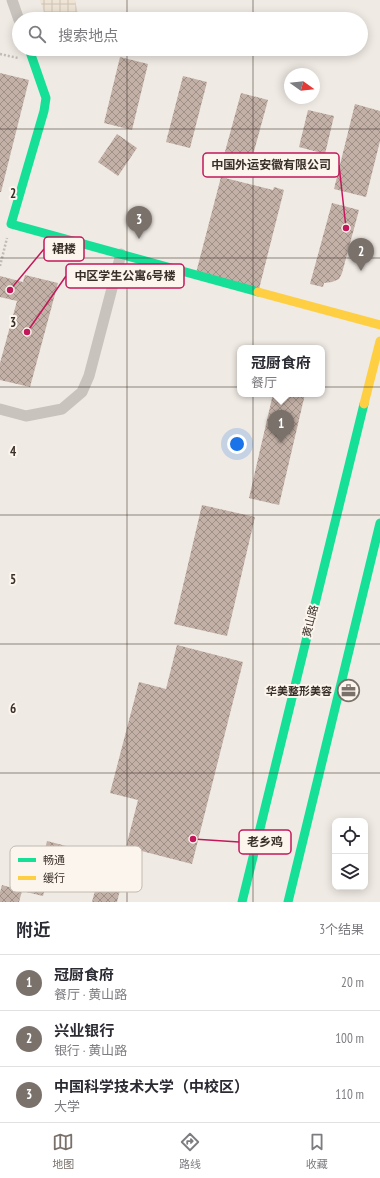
<!DOCTYPE html>
<html lang="zh">
<meta charset="utf-8">
<style>
:root{--surface:#fff;--page:#f7f7f7;--text:#2b2b33;--muted:#7c7c81;--line:#e1e1e2;--accent:#7a716b}
body{margin:0;font-family:"PT Sans Narrow","Noto Sans SC",sans-serif;background:var(--page);color:var(--text)}
.controls{position:absolute;right:12px;bottom:12px;display:grid;overflow:hidden;border-radius:8px;box-shadow:0 2px 10px #0003}
.controls button{width:36px;height:36px;display:grid;place-items:center;padding:0;border:0;border-bottom:1px solid var(--line);background:var(--surface);color:var(--text);font:20px sans-serif}
.compass{position:absolute;left:284px;top:68px;width:36px;height:36px;border-radius:50%;background:var(--surface);box-shadow:0 2px 10px #0003;rotate:105deg}
.you{position:absolute;left:237px;top:444px;width:14px;height:14px;margin:-10px;border:3px solid #fff;border-radius:50%;background:#1a73e8;box-shadow:0 0 0 6px #1a73e833}
.badge{display:grid;place-items:center;width:26px;height:26px;border-radius:50%;background:var(--accent);color:#fff;font-size:13px;font-weight:700}
.pin{position:absolute;translate:-50% -33px;filter:drop-shadow(0 1px 2px #0008)}
.pin::after{content:'';position:absolute;top:21px;width:14px;height:12px;background:inherit;clip-path:polygon(0 0,100% 0,50% 100%)}
.popup{position:absolute;left:237px;top:345px;width:88px;height:52px;box-sizing:border-box;display:grid;place-content:center;border-radius:8px;background:var(--surface);filter:drop-shadow(0 1px 3px #0005);font-size:13px;white-space:nowrap;color:var(--muted)}
.popup b{font-size:15px;color:var(--text)}
.popup::after{content:'';position:absolute;left:50%;top:100%;margin-left:-8px;border:8px solid transparent;border-top-color:var(--surface)}
.list{margin:0;padding:0;list-style:none}
h2{display:flex;justify-content:space-between;align-items:center;height:52px;margin:0;padding:0 16px;font-size:17px}
h2 small{font-size:13px;font-weight:400;color:var(--muted)}
.list li{display:grid;grid-template-columns:26px 1fr auto;gap:12px;align-items:center;box-sizing:border-box;height:56px;padding:0 16px;border-top:1px solid var(--line)}
.list b{display:block;font-size:15px;white-space:nowrap}
.list p{margin:0;font-size:13px;white-space:nowrap;color:var(--muted)}
.list em{font-size:13px;font-style:normal;color:var(--muted)}
.icon{flex:none;width:22px;height:22px;fill:none;stroke:currentColor;stroke-width:2;stroke-linecap:round;stroke-linejoin:round}
.map{position:relative;flex:none;width:380px;height:902px;overflow:hidden}
.search{position:absolute;background:var(--surface);box-shadow:0 2px 10px #0003;left:12px;right:12px;top:12px;height:44px;display:flex;align-items:center;gap:10px;box-sizing:border-box;padding:0 14px;border-radius:22px;color:var(--muted);font-size:15px}
.sheet{height:220px;background:var(--surface)}
nav{display:flex;justify-content:space-around;align-items:center;box-sizing:border-box;height:56px;border-top:1px solid var(--line);background:var(--surface);font-size:11px;color:var(--muted)}
nav a{display:grid;justify-items:center;gap:2px}
nav .on{color:var(--accent)}
.map>svg:first-child{display:block}
.plaza{fill:url(#plaza-grid)}
.building{fill:url(#building-cross-hatch)}
.lines{fill:none;stroke-linecap:round;stroke-linejoin:round}
.path{stroke:#c1bbb5;stroke-width:2.5;stroke-dasharray:2 2;stroke-linecap:butt}
.street{stroke:#c8c3bd;stroke-width:11}
.fast{stroke:#16e098;stroke-width:9}
.slow{stroke:#ffcf43;stroke-width:9}
.grid{fill:none;stroke:#3a302a;stroke-width:1;stroke-opacity:0.55}
.labels{text-anchor:middle;stroke-width:4;stroke-linejoin:round;paint-order:stroke}
.street-label{font-size:11px;fill:#3a302a;stroke:#fbf5ed}
.poi-label{font-size:11px;font-weight:bold;fill:#3a302a;stroke:#fbf5ed;text-anchor:end}
.key{fill:#fbf5ed;stroke:#c1bab2;stroke-width:1}
.key-label{font-size:11px;fill:#3a302a}
.grid-label{font-size:13px;text-anchor:middle;font-weight:bold;fill:#3a302a;stroke:#fbf5ed;stroke-width:4;stroke-linejoin:round;paint-order:stroke}
.leader{fill:none;stroke:#c2185b;stroke-width:1.5}
.callout-dot{fill:#c2185b;stroke:#fbf5ed;stroke-width:1.5}
.callout{fill:#fbf5ed;stroke:#c2185b;stroke-width:1.5}
.callout-label{font-size:12px;text-anchor:middle;font-weight:bold;fill:#3a302a}
</style>
<div class="map">
<svg width="380" height="902" viewBox="0 0 380 902">
<defs>
<pattern id="plaza-grid" width="8" height="8" patternUnits="userSpaceOnUse"><rect width="8" height="8" fill="#eee3d4"/><path d="M0 4h8M4 0v8" fill="none" stroke="#cdc3b6"/></pattern>
<pattern id="building-cross-hatch" width="8" height="8" patternUnits="userSpaceOnUse"><rect width="8" height="8" fill="#c3b0a6"/><path d="M0 0l8 8M0 8l8-8" fill="none" stroke="#9f9087"/></pattern>
</defs>
<rect width="100%" height="100%" fill="#f0eae4"/>
<!-- plaza -->
<path class="plaza" d="M 40,0 L 75,0 L 79,19 L 46,19 Z"/>
<!-- building -->
<path class="building" d="M 120,57 L 148,64 L 132,130 L 104,123 Z
M 0,73 L 29,80 L 1,192 L 0,192 Z
M 183,76 L 207,82 L 190,148 L 166,142 Z
M 241,93 L 268,100 L 250,166 L 223,159 Z
M 355,104 L 380,111 L 380,141 L 366,197 L 334,189 Z
M 308,110 L 334,116 L 325,154 L 299,147 Z
M 117,134 L 137,148 L 118,176 L 98,162 Z
M 221,177 L 273,190 L 274,187 L 284,190 L 259,289 L 196,273 Z
M 332,203 L 359,210 L 342,273 L 339,279 L 332,282 L 324,283 L 323,287 L 310,284 Z
M 25,275 L 58,283 L 30,387 L 0,380 L 0,363 L 17,301 L 0,297 L 0,276 L 23,282 Z
M 273,394 L 305,394 L 279,505 L 249,498 Z
M 202,505 L 255,517 L 227,636 L 174,624 Z
M 177,645 L 243,662 L 192,864 L 126,847 L 138,800 L 110,793 L 139,682 L 166,689 Z
M 47,841 L 70,847 L 63,877 L 49,874 L 43,896 L 22,891 L 19,902 L 0,902 L 0,892 L 2,885 L 19,890 L 27,858 L 42,862 Z
M 104,856 L 127,862 L 117,902 L 92,902 Z"/>
<g class="lines">
<!-- path -->
<path class="path" d="M 0,54 L 18,58
M 0,266 L 7,238"/>
<!-- street -->
<path class="street" d="M 12,0 L 19,20
M 0,409 L 26,416 L 62,409 L 82,392 L 89,376 L 121,254"/>
<!-- fast -->
<path class="fast" d="M 29,49 L 46,98 L 44,111 L 11,224 L 258,292
M 242,902 L 364,404
M 288,902 L 380,523"/>
<!-- slow -->
<path class="slow" d="M 258,292 L 380,325
M 364,404 L 380,341"/>
</g>
<!-- grid -->
<path class="grid" d="M 127,0 L 127,19M 253,0 L 253,19M 127,49 L 127,902M 253,49 L 253,902M 0,129 L 380,129M 0,258 L 380,258M 0,387 L 380,387M 0,515 L 380,515M 0,644 L 380,644M 0,773 L 380,773"/>
<!-- icons -->
<defs>
<symbol id="office-ring" viewBox="-11 -11 22 22"><circle r="9.5" fill="#fbf5ed" stroke="#7a716b" stroke-width="1.5"/><path d="M-6-3h4V-5.5h4V-3h4V5H-6ZM-1-4.5V-3h2v-1.5ZM-6 0V1H6V0Z" fill="#7a716b"/></symbol>
</defs>
<g fill-rule="evenodd">
<use href="#office-ring" x="336" y="678" width="25" height="25"/>
</g>
<g class="labels">
<!-- street labels -->
<g class="street-label">
<text transform="translate(310 621) rotate(-76)" y="4">黄山路</text>
</g>
<!-- poi labels -->
<g class="poi-label">
<text x="332" y="695">华美整形美容</text>
</g>
</g>
<!-- legend -->
<rect x="10" y="846" width="132" height="46" rx="6" class="key"/>
<rect x="18" y="858" width="18" height="4" fill="#16e098"/>
<rect x="18" y="876" width="18" height="4" fill="#ffcf43"/>
<g class="key-label">
<text x="43" y="864">畅通</text>
<text x="43" y="882">缓行</text>
</g>
<g class="grid-label">
<text x="13" y="198">2</text>
<text x="13" y="327">3</text>
<text x="13" y="456">4</text>
<text x="13" y="584">5</text>
<text x="13" y="713">6</text>
</g>
<!-- callouts -->
<path class="leader" d="M346 228L339 165M10 290L44 249M27 332L66 276M193 839L239 842"/>
<g class="callout-dot">
<circle cx="346" cy="228" r="4"/>
<circle cx="10" cy="290" r="4"/>
<circle cx="27" cy="332" r="4"/>
<circle cx="193" cy="839" r="4"/>
</g>
<g class="callout">
<rect x="203" y="153" width="136" height="24" rx="4"/>
<rect x="44" y="237" width="40" height="24" rx="4"/>
<rect x="66" y="264" width="118" height="24" rx="4"/>
<rect x="239" y="830" width="52" height="24" rx="4"/>
</g>
<g class="callout-label">
<text x="271" y="169">中国外运安徽有限公司</text>
<text x="64" y="253">裙楼</text>
<text x="125" y="280">中区学生公寓6号楼</text>
<text x="265" y="846">老乡鸡</text>
</g>
</svg>
<div class="controls">
<button><svg class="icon" aria-label="locate" viewBox="0 0 24 24"><circle cx="12" cy="12" r="6"/><path d="M12 2v4M12 18v4M2 12h4M18 12h4"/></svg></button>
<button><svg class="icon" aria-label="layers" viewBox="0 0 24 24"><path d="M12 4l9 5-9 5-9-5zM3 14l9 5 9-5"/></svg></button>
</div>
<svg class="compass" viewBox="-18 -18 36 36"><path d="M0-13l5 13h-10z" fill="#e53935"/><path d="M0 13l5-13h-10z" fill="#7c7c81"/></svg>
<div class="you"></div>
<div class="pin badge" style="left:281px;top:443px">1</div>
<div class="popup"><b>冠厨食府</b>餐厅</div>
<div class="pin badge" style="left:361px;top:271px">2</div>
<div class="pin badge" style="left:139px;top:239px">3</div>
<div class="search"><svg class="icon" aria-label="search" viewBox="0 0 24 24"><circle cx="10" cy="10" r="6"/><path d="M15 15l6 6"/></svg>搜索地点</div>
</div>
<section class="sheet">
<h2>附近<small>3个结果</small></h2>
<ul class="list">
<li><span class="badge">1</span><div><b>冠厨食府</b><p>餐厅 · 黄山路</p></div><em>20 m</em></li>
<li><span class="badge">2</span><div><b>兴业银行</b><p>银行 · 黄山路</p></div><em>100 m</em></li>
<li><span class="badge">3</span><div><b>中国科学技术大学（中校区）</b><p>大学</p></div><em>110 m</em></li>
</ul>
</section>
<nav>
<a class="on"><svg class="icon" aria-label="map" viewBox="0 0 24 24"><path d="M3 6l6-2 6 2 6-2v14l-6 2-6-2-6 2zM9 4v14M15 6v14"/></svg>地图</a>
<a><svg class="icon" aria-label="directions" viewBox="0 0 24 24"><path d="M12 3l9 9-9 9-9-9zM9 14v-3h6M13 9l2 2-2 2"/></svg>路线</a>
<a><svg class="icon" aria-label="saved" viewBox="0 0 24 24"><path d="M7 4h10v16l-5-4-5 4z"/></svg>收藏</a>
</nav>
